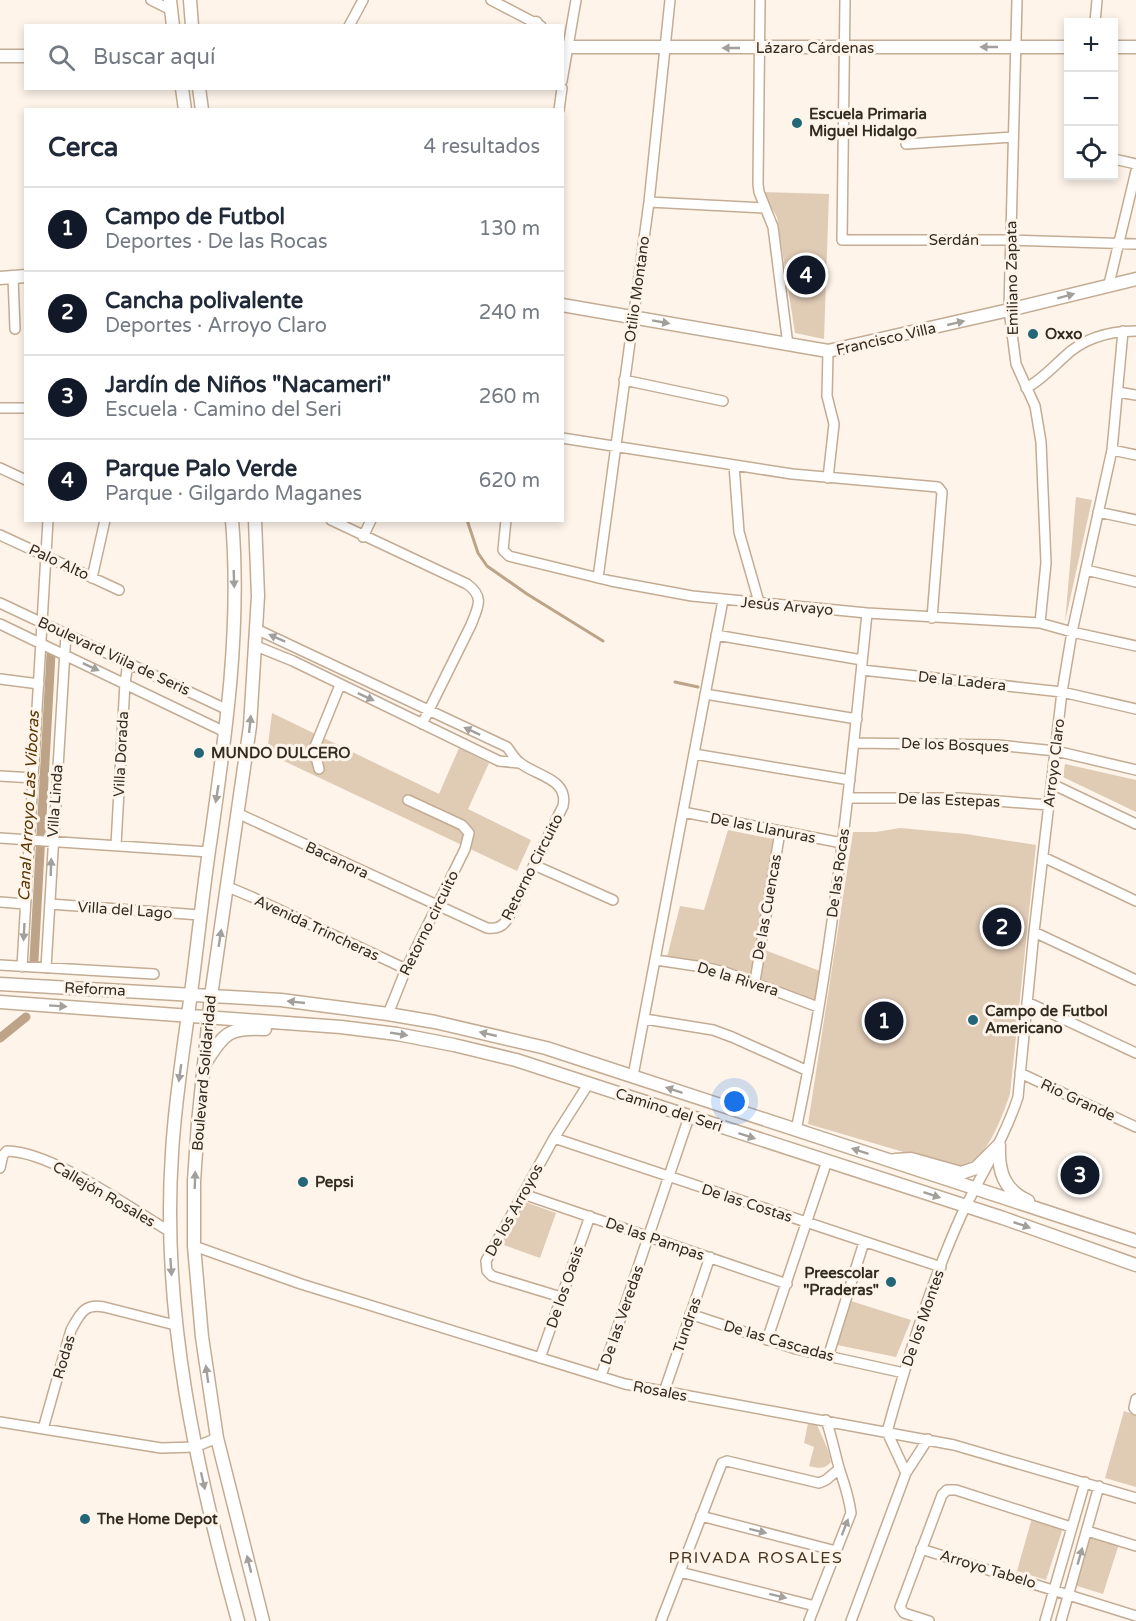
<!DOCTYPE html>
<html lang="es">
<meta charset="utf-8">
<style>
:root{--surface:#fff;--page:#f6f6f7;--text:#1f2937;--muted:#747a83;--line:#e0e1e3;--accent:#111827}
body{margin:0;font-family:"Varela Round",sans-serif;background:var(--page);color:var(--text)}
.controls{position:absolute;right:18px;top:18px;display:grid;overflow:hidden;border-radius:0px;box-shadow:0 3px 9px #0003}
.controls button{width:54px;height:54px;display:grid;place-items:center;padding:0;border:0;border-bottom:2px solid var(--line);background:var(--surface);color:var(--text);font:30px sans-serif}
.you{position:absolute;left:735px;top:1102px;width:21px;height:21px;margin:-15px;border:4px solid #fff;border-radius:50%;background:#1a73e8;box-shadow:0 0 0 9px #1a73e833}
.badge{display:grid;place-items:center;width:39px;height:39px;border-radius:50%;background:var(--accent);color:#fff;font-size:20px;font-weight:700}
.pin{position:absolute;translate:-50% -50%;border:3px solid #fff;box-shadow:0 2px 6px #0006}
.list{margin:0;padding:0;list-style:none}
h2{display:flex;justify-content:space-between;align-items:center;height:78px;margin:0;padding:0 24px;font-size:26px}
h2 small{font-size:20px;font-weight:400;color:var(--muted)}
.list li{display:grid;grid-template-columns:39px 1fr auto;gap:18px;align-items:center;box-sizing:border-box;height:84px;padding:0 24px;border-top:2px solid var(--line)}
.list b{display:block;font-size:22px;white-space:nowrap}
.list p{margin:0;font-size:20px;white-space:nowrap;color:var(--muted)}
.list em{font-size:20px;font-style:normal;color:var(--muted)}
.icon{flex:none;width:33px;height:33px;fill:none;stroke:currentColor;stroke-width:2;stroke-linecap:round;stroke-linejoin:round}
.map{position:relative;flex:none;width:1136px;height:1621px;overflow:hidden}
.search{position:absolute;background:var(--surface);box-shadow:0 3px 9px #0003;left:24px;top:24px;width:540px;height:66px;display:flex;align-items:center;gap:15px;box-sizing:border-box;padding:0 21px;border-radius:0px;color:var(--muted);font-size:22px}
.panel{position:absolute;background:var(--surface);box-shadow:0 3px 9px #0003;left:24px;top:108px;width:540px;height:414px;border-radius:0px}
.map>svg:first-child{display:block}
.green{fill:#e0cbb5}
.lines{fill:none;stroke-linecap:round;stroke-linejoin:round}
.stream{stroke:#bda388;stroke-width:3}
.canal{stroke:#bda388;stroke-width:9}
.minor-casing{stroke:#c3ac93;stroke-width:12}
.major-casing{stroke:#c3ac93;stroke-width:15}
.minor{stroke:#fff;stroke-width:9}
.major{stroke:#fff;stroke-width:12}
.oneway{fill:#a39f9b}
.poi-dot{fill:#267;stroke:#fef4ea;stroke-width:2}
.labels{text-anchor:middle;stroke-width:6;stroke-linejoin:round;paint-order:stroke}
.street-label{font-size:15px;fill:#332a20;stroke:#fef4ea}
.poi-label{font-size:15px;font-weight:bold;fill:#332a20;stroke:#fef4ea;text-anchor:start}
.water-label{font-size:16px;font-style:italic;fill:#5b3704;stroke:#fef4ea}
.neighbourhood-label{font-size:16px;letter-spacing:1.5px;fill:#48351f;stroke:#fef4ea}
</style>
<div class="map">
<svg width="1136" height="1621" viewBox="0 0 1136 1621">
<rect width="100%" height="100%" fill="#fef4ea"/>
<!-- green -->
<path class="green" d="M 762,192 L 829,194 L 824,339 L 795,333 L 777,217 Z
M 1076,497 L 1092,500 L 1065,622 Z
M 272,713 L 439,794 L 459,748 L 489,763 L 468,809 L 531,840 L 517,871 L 267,753 Z
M 1065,764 L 1136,780 L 1136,812 L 1063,777 Z
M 900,828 L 966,834 L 1036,845 L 1010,1094 C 1001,1119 986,1166 955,1167 L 808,1124 L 853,832 L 876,832 Z
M 728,830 L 773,839 L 757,947 L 820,971 L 816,1002 L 719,965 L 667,957 L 680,906 L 704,910 Z
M 525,1202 L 556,1213 L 540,1258 L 501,1244 Z
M 851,1301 L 911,1320 L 896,1357 L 837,1345 Z
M 1124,1411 L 1136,1415 L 1136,1487 L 1105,1478 Z
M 808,1423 L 817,1425 C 822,1437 829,1449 831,1462 C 824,1470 818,1468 809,1466 L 814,1447 L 804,1443 Z
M 1032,1518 L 1060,1526 L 1062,1531 L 1046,1580 L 1017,1571 Z
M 1088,1535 L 1119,1544 L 1103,1594 L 1074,1585 Z"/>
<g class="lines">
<!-- stream -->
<path class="stream" d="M 467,520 L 478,553 L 487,566 L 527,594 L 603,641
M 675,682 L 698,687"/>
<!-- canal -->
<path class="canal" d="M 34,960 L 51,654
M 0,1038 L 26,1017"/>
<defs>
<path id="minor" d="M 151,0 L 171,10
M 491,0 L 541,26
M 760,0 L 758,184 L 759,192 L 773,227 L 788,345
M 845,0 L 842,240 L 1010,240 L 1136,244
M 1017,0 L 1009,310 L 1016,364 L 1035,406 L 1041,442 L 1046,563 L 1040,623
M 1095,22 L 1097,0
M 349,26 L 363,0
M 562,81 L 576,0
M 559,110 L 562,88
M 906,144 L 1013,137
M 1114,159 L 1136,164
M 649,202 L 765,208
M 13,277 L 15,329
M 1109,284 L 1136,171
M 624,380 L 723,401
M 1026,388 C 1040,381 1051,369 1063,358 C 1083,338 1108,331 1136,331
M 1118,392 L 1136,395
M 0,408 L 26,408
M 562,438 L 792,474 L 938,487 L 942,492 L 932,618
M 1112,450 L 1136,455
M 734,465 L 739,532 L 759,602
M 0,468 L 26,480
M 828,478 L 834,424 L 827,396 L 828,351
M 1098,512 L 1136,520
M 331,520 L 467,584 C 485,597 478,607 471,625 L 422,724
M 506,520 L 503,550 L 509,556 L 611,581 L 692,596 L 867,613 L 1040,623 L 1072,632 L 1136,646
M 0,535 L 119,590
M 363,537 L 371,520
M 1086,570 L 1136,582
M 92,578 L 105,520
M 598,578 L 649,202 L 670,0
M 0,603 L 228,710
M 0,624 L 225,732
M 716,635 L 862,660
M 256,646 L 293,661 L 499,761 L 519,763
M 862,670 L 1062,692 L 1136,709
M 0,679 L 39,684
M 705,694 L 857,719
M 854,743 L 997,745 L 1056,751 L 1136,770
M 694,754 L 850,780
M 319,769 L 314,749 L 340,685
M 0,776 L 34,778
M 1052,784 L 1136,824
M 849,798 L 958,798 L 1049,805
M 683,812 L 842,843
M 237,813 L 487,928 C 497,929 503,927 508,918 L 563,806 C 569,778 535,776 519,762 C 514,758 511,752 507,747 L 256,629
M 0,838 L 209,852
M 116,845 L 125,683 L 128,663
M 1043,857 L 1136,901
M 534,865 L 613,900
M 228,887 L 252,897 L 406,969
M 0,902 L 25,904
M 50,904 L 200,915
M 1034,932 L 1136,980
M 656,960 L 703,967 L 725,972 L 818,1007
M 0,965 L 154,974
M 22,967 L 48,520
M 46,968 L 66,634
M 755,981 L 780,832
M 1027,1002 L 1136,1053
M 388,1014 L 406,969 L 465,849 L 469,833 L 462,825 L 408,800
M 645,1019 L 713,1030 L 732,1037 L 808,1071
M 1020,1073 L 1136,1127
M 633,1076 L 723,600
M 796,1130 C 832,960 850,786 867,613
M 554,1138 L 941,1267
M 0,1168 L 3,1155 L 7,1151 C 53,1152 128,1207 169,1231
M 523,1194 L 787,1284
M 194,1246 L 301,1284 L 625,1384 L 954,1445 L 1136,1498
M 561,1297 L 492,1276 L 487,1271 L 486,1261 L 554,1138 L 589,1083
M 690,1314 L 796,1349 L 904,1373
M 767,1340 L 827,1161
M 828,1357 L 864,1242
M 540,1358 L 590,1216
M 601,1376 L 689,1117
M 664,1392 L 710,1257
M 1136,1399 L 1134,1408 L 1136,1410
M 0,1422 L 161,1448 L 195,1447 L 217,1438
M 43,1429 L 71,1330 C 80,1314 84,1303 104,1307 L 175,1325
M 906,1473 L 887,1432 C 907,1359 930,1285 961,1216 C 980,1176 1004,1140 1018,1097 L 1034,932 L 1062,692 L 1072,632 L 1112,450 L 1123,331
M 701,1516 L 836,1551
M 1087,1531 L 1136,1546
M 921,1549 L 1136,1616
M 680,1572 L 815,1606
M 661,1621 L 722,1463 L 727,1461 L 819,1483 L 826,1480 L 839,1469
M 809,1621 L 851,1513 C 849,1497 845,1486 840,1471 C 835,1454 832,1437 826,1420
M 851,1621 L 906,1473 L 928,1439
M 929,1621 L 904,1613 L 900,1607 L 942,1495 L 947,1490 L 956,1490 L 1071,1527
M 1045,1621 L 1085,1482
M 1061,1621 L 1099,1486"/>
<path id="major" d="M 170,0 L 173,26
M 190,0 L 192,26
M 536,23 L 536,26
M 562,47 L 1068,47
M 1114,47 L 1136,47
M 0,56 L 26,56
M 182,88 L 185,110
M 199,88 L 202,110
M 0,278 L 26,276
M 562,305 L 828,351 L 1009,310 L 1136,279
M 232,520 C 241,627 226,732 211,837 C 203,889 198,941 191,993 C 184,1046 175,1099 172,1153 C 161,1312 196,1469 238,1621
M 255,520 L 258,596 L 250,726 L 211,996 L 198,1123 L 194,1181 L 194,1246 L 202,1337 L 217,1438 L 263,1621
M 0,984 L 281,1000 L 388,1014 L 435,1022 L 546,1048 L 1136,1241
M 0,1002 L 341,1027 L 397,1034 L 454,1045 L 516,1060 L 1003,1218 L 1136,1265
M 205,1063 C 225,1033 228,1027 265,1029
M 999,1145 C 998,1170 1003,1190 1028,1201
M 895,1160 L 911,1159 L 961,1173 L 976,1168 L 999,1145"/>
</defs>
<!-- minor casing -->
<use href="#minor" class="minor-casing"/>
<!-- major casing -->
<use href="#major" class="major-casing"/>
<!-- minor -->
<use href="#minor" class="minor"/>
<!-- major -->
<use href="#major" class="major"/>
</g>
<!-- one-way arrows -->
<defs><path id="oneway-solid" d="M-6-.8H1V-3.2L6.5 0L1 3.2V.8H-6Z" transform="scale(1.5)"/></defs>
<g class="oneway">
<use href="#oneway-solid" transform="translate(989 47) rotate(180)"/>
<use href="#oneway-solid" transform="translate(731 48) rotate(180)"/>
<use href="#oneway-solid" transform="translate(1066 296) rotate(-15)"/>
<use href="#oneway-solid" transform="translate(661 322) rotate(10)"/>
<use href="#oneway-solid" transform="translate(956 323) rotate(-13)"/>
<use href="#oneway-solid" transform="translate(234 579) rotate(88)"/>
<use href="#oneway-solid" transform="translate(277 638) rotate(-156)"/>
<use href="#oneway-solid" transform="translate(91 667) rotate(25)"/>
<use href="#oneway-solid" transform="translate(366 697) rotate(25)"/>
<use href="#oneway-solid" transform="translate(250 724) rotate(-84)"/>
<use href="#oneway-solid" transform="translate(472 731) rotate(-155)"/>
<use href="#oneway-solid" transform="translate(217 794) rotate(99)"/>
<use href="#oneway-solid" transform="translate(51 867) rotate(-88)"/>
<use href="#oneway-solid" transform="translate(24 932) rotate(93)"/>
<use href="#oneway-solid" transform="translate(220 938) rotate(-81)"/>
<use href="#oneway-solid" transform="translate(296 1002) rotate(-174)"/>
<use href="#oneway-solid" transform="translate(58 1006) rotate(4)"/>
<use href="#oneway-solid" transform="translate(399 1034) rotate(9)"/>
<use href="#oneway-solid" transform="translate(488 1034) rotate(-167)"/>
<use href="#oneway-solid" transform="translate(180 1073) rotate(98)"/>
<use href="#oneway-solid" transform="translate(674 1090) rotate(-162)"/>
<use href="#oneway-solid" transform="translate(747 1136) rotate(18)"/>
<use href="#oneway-solid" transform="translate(860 1151) rotate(-162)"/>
<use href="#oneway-solid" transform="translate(195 1180) rotate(-88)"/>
<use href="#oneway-solid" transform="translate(932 1195) rotate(18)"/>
<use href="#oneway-solid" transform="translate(1022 1225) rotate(19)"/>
<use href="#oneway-solid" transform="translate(171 1267) rotate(86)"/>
<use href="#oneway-solid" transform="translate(207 1374) rotate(-98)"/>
<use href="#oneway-solid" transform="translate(203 1481) rotate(77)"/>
<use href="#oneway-solid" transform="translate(845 1527) rotate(-69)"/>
<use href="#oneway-solid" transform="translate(758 1531) rotate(14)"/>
<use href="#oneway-solid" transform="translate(1080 1556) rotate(-74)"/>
<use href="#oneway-solid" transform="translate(249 1564) rotate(-104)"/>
<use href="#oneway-solid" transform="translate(778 1596) rotate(14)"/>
</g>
<!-- markers -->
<g class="poi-dot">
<circle cx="797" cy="123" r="6"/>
<circle cx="1033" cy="334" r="6"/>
<circle cx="199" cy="753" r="6"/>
<circle cx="973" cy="1020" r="6"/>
<circle cx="303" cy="1182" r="6"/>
<circle cx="891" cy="1282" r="6"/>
<circle cx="85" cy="1519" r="6"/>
</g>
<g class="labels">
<!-- street labels -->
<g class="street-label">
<text x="815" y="53">Lázaro Cárdenas</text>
<text x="954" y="245">Serdán</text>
<text transform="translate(1012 278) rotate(-91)" y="5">Emiliano Zapata</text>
<text transform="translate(637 289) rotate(-82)" y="5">Otilio Montano</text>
<text transform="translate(886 339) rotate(-13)" y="5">Francisco Villa</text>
<text transform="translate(59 562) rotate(25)" y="5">Palo Alto</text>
<text transform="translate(787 606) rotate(5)" y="5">Jesús Arvayo</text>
<text transform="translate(114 656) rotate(25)" y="5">Boulevard Viila de Seris</text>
<text transform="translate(962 681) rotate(6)" y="5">De la Ladera</text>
<text transform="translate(955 745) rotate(2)" y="5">De los Bosques</text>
<text transform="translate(121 754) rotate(-87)" y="5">Villa Dorada</text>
<text transform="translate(1054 763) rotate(-83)" y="5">Arroyo Claro</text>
<text transform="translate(949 800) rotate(2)" y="5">De las Estepas</text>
<text transform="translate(55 801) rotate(-86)" y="5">Villa Linda</text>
<text transform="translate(763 828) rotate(11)" y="5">De las Llanuras</text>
<text transform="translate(337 860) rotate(25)" y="5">Bacanora</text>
<text transform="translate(532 867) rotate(-63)" y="5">Retorno Circuito</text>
<text transform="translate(838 873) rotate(-82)" y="5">De las Rocas</text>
<text transform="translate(767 907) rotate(-80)" y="5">De las Cuencas</text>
<text transform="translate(125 910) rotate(4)" y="5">Villa del Lago</text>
<text transform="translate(429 923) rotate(-64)" y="5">Retorno circuito</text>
<text transform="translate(317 928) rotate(25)" y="5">Avenida Trincheras</text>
<text transform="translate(738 979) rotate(17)" y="5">De la Rivera</text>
<text transform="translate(95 989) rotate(3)" y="5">Reforma</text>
<text transform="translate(204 1073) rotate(-85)" y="5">Boulevard Solidaridad</text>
<text transform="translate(1078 1100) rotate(25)" y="5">Rio Grande</text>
<text transform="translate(669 1110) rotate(18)" y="5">Camino del Seri</text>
<text transform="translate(104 1194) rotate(30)" y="5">Callejón Rosales</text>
<text transform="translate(747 1203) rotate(18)" y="5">De las Costas</text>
<text transform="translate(514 1210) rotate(-61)" y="5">De los Arroyos</text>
<text transform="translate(655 1239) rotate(19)" y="5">De las Pampas</text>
<text transform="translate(565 1287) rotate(-71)" y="5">De los Oasis</text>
<text transform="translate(622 1315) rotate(-71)" y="5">De las Veredas</text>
<text transform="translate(923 1318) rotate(-71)" y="5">De los Montes</text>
<text transform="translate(687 1325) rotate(-71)" y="5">Tundras</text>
<text transform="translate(779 1341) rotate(16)" y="5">De las Cascadas</text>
<text transform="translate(64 1357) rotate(-74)" y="5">Rodas</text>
<text transform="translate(660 1391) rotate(11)" y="5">Rosales</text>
<text transform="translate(988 1569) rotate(17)" y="5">Arroyo Tabelo</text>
</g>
<!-- poi labels -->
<g class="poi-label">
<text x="809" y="119">Escuela Primaria<tspan x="809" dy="17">Miguel Hidalgo</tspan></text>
<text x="1045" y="339">Oxxo</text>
<text x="211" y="758">MUNDO DULCERO</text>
<text x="985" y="1016">Campo de Futbol<tspan x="985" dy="17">Americano</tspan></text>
<text x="315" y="1187">Pepsi</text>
<text x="879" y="1278" text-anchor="end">Preescolar<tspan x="879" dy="17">"Praderas"</tspan></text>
<text x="97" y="1524">The Home Depot</text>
</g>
<!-- water labels -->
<g class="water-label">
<text transform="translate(28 806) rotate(-87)" y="6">Canal Arroyo Las Viboras</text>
</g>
<!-- neighbourhood labels -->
<g class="neighbourhood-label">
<text x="756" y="1563">PRIVADA ROSALES</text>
</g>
</g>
</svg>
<div class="controls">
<button>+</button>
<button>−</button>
<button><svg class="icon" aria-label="locate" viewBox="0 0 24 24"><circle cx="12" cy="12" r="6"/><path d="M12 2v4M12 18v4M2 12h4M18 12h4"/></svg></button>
</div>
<div class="you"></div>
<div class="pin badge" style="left:884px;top:1021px">1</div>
<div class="pin badge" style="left:1002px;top:927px">2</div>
<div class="pin badge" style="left:1080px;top:1175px">3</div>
<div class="pin badge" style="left:806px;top:275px">4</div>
<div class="search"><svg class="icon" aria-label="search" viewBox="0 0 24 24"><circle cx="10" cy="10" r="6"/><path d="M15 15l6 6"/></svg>Buscar aquí</div>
<section class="panel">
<h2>Cerca<small>4 resultados</small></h2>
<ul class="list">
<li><span class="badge">1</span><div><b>Campo de Futbol</b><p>Deportes · De las Rocas</p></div><em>130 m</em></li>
<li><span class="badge">2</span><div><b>Cancha polivalente</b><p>Deportes · Arroyo Claro</p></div><em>240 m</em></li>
<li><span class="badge">3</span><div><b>Jardín de Niños &quot;Nacameri&quot;</b><p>Escuela · Camino del Seri</p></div><em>260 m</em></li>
<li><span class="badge">4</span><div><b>Parque Palo Verde</b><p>Parque · Gilgardo Maganes</p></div><em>620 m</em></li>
</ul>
</section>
</div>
